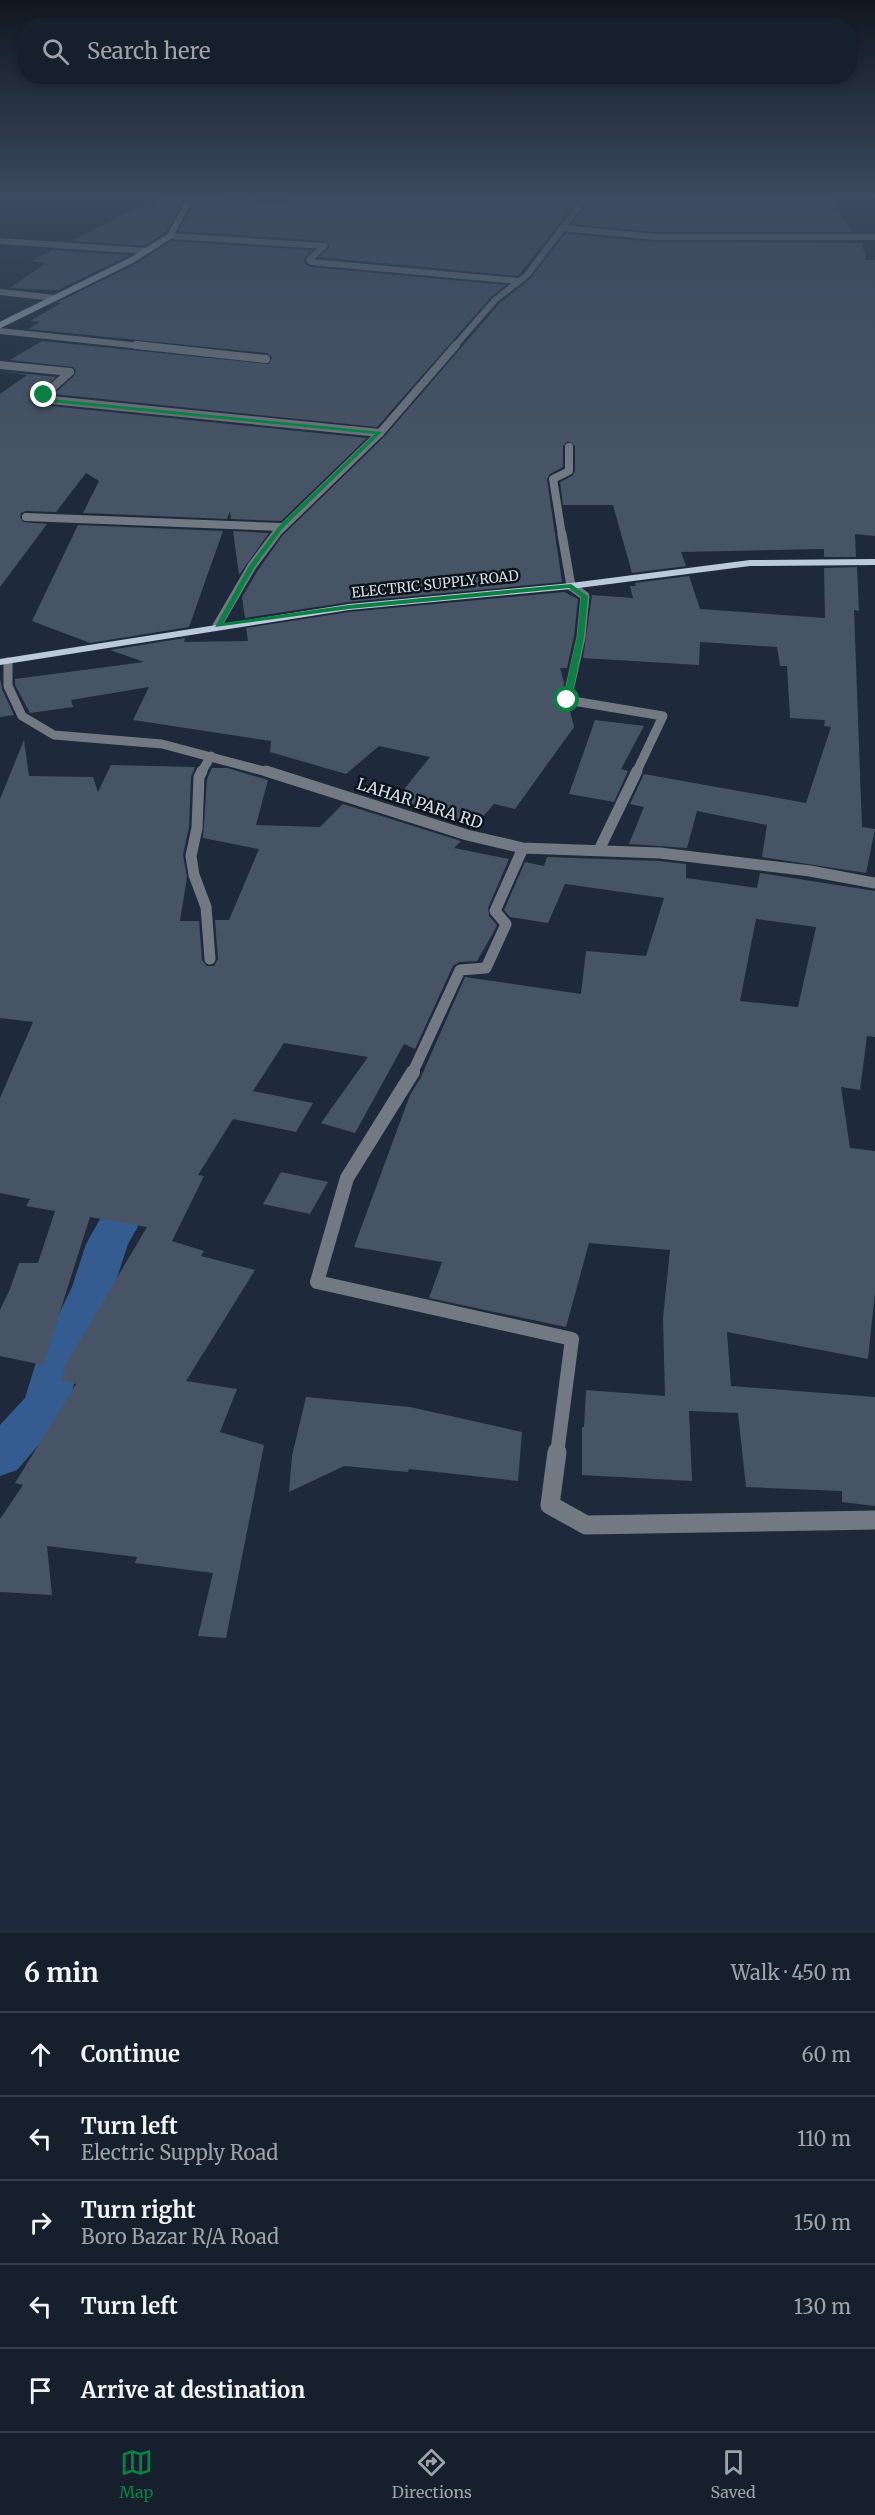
<!DOCTYPE html>
<meta charset="utf-8">
<style>
:root{--surface:#16202c;--page:#1f2834;--text:#f1f3f6;--muted:#9ea3a9;--line:#353e48;--accent:#0b8043}
body{margin:0;font-family:Merriweather,serif;background:var(--page);color:var(--text)}
.stop{position:absolute;width:18px;height:18px;margin:-14px;border:4px solid #0b8043;border-radius:50%;background:#fff}
.stop.end{background:#0b8043;border-color:#fff;box-shadow:0 2px 6px #0008}
.list{margin:0;padding:0;list-style:none}
h2{display:flex;justify-content:space-between;align-items:center;height:78px;margin:0;padding:0 24px;font-size:26px}
h2 small{font-size:20px;font-weight:400;color:var(--muted)}
.list li{display:grid;grid-template-columns:39px 1fr auto;gap:18px;align-items:center;box-sizing:border-box;height:84px;padding:0 24px;border-top:2px solid var(--line)}
.list b{display:block;font-size:22px;white-space:nowrap}
.list p{margin:0;font-size:20px;white-space:nowrap;color:var(--muted)}
.list em{font-size:20px;font-style:normal;color:var(--muted)}
.icon{flex:none;width:33px;height:33px;fill:none;stroke:currentColor;stroke-width:2;stroke-linecap:round;stroke-linejoin:round}
.map{position:relative;flex:none;width:875px;height:1933px;overflow:hidden}
.search{position:absolute;background:var(--surface);box-shadow:0 3px 9px #0003;left:18px;right:18px;top:18px;height:66px;display:flex;align-items:center;gap:15px;box-sizing:border-box;padding:0 21px;border-radius:24px;color:var(--muted);font-size:22px}
.sheet{height:498px;background:var(--surface)}
nav{display:flex;justify-content:space-around;align-items:center;box-sizing:border-box;height:84px;border-top:2px solid var(--line);background:var(--surface);font-size:16px;color:var(--muted)}
nav a{display:grid;justify-items:center;gap:3px}
nav .on{color:var(--accent)}
.map>svg:first-child{display:block}
.lines{fill:none;stroke-linecap:round;stroke-linejoin:round}
.canal{fill:#355c90;fill-rule:evenodd}
.building{fill:#475466;fill-rule:evenodd}
.street-far5{stroke:#727982;stroke-width:6}
.street-far4{stroke:#727982;stroke-width:8}
.street-far3{stroke:#727982;stroke-width:9}
.street-far2{stroke:#727982;stroke-width:11}
.street-far1{stroke:#727982;stroke-width:14}
.street{stroke:#727982;stroke-width:19}
.secondary{stroke:#9ba6b4;stroke-width:6}
.primary{fill:#bbc9db;fill-rule:evenodd}
.route{fill:#0b8043}
.labels{text-anchor:middle;stroke-width:5;stroke-linejoin:round;paint-order:stroke}
.far-street-label{font-size:14px;fill:#d7dfea;stroke:#0d131a}
.street-label{font-size:16px;fill:#d7dfea;stroke:#0d131a}
</style>
<div class="map">
<svg width="875" height="1933" viewBox="0 0 875 1933">
<rect width="100%" height="100%" fill="#1e2a3b"/>
<g class="lines">
<!-- canal -->
<path class="canal" d="M 144,1167 L 158,1171 L 164,1181 L 128,1244 L 114,1287 L 81,1359 L 68,1406 L 61,1419 L 17,1470 L 0,1476 L 0,1425 L 25,1398 L 37,1359 L 72,1287 L 86,1244 L 116,1191 L 130,1171 Z"/>
</g>
<!-- building -->
<path class="building" d="M 164,197 L 185,198 L 166,232 L 145,246 L 72,241 L 141,206 L 156,207 Z
M 297,197 L 579,197 L 518,276 L 319,257 L 329,248 L 329,244 L 324,241 L 178,231 L 196,198 L 285,204 Z
M 591,197 L 831,198 L 852,232 L 656,232 L 572,224 Z
M 565,234 L 656,242 L 862,243 L 866,260 L 875,260 L 875,536 L 855,534 L 856,557 L 824,557 L 824,549 L 681,552 L 686,566 L 632,573 L 613,505 L 563,505 L 560,482 L 572,476 L 575,471 L 575,446 L 568,441 L 563,446 L 563,467 L 550,474 L 547,479 L 562,582 L 349,602 L 245,618 L 242,597 L 258,570 L 282,536 L 384,437 L 499,304 L 531,278 Z
M 171,241 L 312,250 L 304,259 L 305,264 L 311,267 L 506,285 L 491,297 L 377,427 L 54,394 L 74,376 L 76,371 L 73,367 L 10,360 L 42,341 L 269,364 L 272,357 L 267,353 L 28,329 L 40,322 L 30,321 L 61,303 L 58,302 L 134,265 Z
M 53,250 L 130,255 L 58,290 L 10,288 L 46,263 L 31,261 Z
M 0,371 L 56,377 L 38,395 L 40,402 L 50,406 L 367,438 L 281,521 L 231,519 L 230,511 L 227,519 L 83,513 L 99,481 L 86,473 L 56,512 L 26,511 L 21,513 L 20,517 L 23,522 L 47,524 L 0,587 L 0,394 L 27,375 Z
M 78,525 L 223,531 L 189,627 L 90,643 L 32,621 Z
M 233,531 L 269,533 L 239,575 Z
M 857,567 L 859,611 L 854,610 L 862,827 L 875,829 L 866,873 L 762,857 L 767,825 L 697,811 L 687,848 L 629,844 L 644,807 L 630,804 L 644,774 L 806,803 L 831,727 L 824,726 L 825,720 L 790,718 L 787,666 L 780,666 L 777,647 L 700,642 L 699,665 L 583,658 L 592,595 L 633,598 L 630,586 L 636,586 L 635,583 L 689,576 L 700,609 L 825,618 L 824,568 Z
M 564,592 L 578,599 L 574,636 L 567,668 L 560,668 L 564,683 L 560,702 L 563,705 L 569,707 L 574,727 L 515,809 L 494,804 L 473,828 L 393,803 L 430,757 L 379,746 L 346,774 L 270,752 L 271,741 L 133,720 L 149,687 L 71,700 L 73,707 L 30,713 L 15,685 L 15,679 L 144,662 L 110,650 L 185,638 L 184,642 L 248,641 L 246,628 L 349,612 Z
M 0,678 L 2,689 L 14,715 L 0,717 Z
M 595,720 L 644,726 L 621,769 L 628,771 L 614,802 L 569,794 Z
M 24,740 L 29,776 L 93,777 L 98,792 L 111,765 L 195,767 L 191,777 L 189,827 L 183,855 L 187,877 L 180,921 L 199,921 L 202,960 L 207,966 L 214,966 L 218,959 L 215,920 L 229,920 L 259,849 L 203,838 L 207,779 L 212,768 L 227,768 L 268,780 L 256,825 L 320,827 L 343,804 L 461,841 L 454,848 L 509,859 L 488,908 L 489,916 L 497,925 L 493,933 L 477,961 L 459,962 L 453,966 L 415,1049 L 404,1044 L 355,1133 L 321,1123 L 368,1057 L 284,1043 L 253,1091 L 313,1103 L 296,1132 L 233,1119 L 198,1175 L 204,1176 L 172,1241 L 204,1251 L 201,1256 L 255,1270 L 186,1381 L 237,1389 L 220,1432 L 264,1445 L 226,1638 L 198,1636 L 213,1573 L 135,1563 L 137,1557 L 47,1546 L 52,1595 L 0,1592 L 0,1519 L 23,1485 L 15,1483 L 76,1384 L 60,1380 L 66,1370 L 63,1369 L 147,1227 L 90,1217 L 43,1365 L 0,1356 L 0,1310 L 10,1289 L 19,1263 L 38,1263 L 55,1211 L 26,1206 L 30,1199 L 0,1193 L 0,1098 L 33,1022 L 0,1018 L 0,799 Z
M 547,857 L 659,861 L 686,864 L 686,878 L 757,888 L 760,873 L 875,891 L 875,1037 L 867,1036 L 860,1090 L 841,1087 L 850,1148 L 875,1151 L 875,1292 L 868,1359 L 727,1332 L 731,1386 L 875,1397 L 875,1506 L 842,1502 L 842,1491 L 746,1487 L 738,1413 L 689,1411 L 692,1481 L 582,1475 L 582,1427 L 584,1427 L 586,1390 L 665,1396 L 663,1318 L 670,1250 L 589,1243 L 566,1327 L 429,1298 L 442,1262 L 354,1247 L 410,1095 L 421,1077 L 465,977 L 581,994 L 586,951 L 646,956 L 664,898 L 565,884 L 548,923 L 510,917 L 504,910 L 525,862 L 544,866 ZM 756,919 L 816,927 L 798,1007 L 740,1001 Z
M 281,1172 L 328,1182 L 310,1214 L 263,1204 Z
M 306,1397 L 410,1407 L 522,1432 L 518,1481 L 409,1469 L 408,1472 L 344,1466 L 289,1492 L 292,1456 Z"/>
<g class="lines">
<!-- street-far5 -->
<path class="street-far5" d="M 562,228 L 656,237 L 875,237
M 170,236 L 324,246 L 309,260 L 311,262 L 519,281
M 0,241 L 145,251
M 0,292 L 55,298
M 0,331 L 150,347
M 454,347 L 495,300 L 527,275 L 586,197"/>
<!-- street-far4 -->
<path class="street-far4" d="M 136,345 L 266,359
M 0,365 L 70,372 L 44,395 L 44,398 L 51,400 L 380,433
M 26,517 L 281,527
M 275,535 L 380,433 L 456,345
M 562,535 L 553,479 L 569,471 L 569,447"/>
<!-- street-far3 -->
<path class="street-far3" d="M 562,534 L 571,586 L 585,596 L 581,637 L 567,700 L 663,716 L 636,773
M 217,626 L 252,566 L 276,534
M 8,662 L 8,686 L 22,716 L 54,735 L 162,744 L 271,773
M 201,773 L 211,756"/>
<!-- street-far2 -->
<path class="street-far2" d="M 202,771 L 199,777 L 197,828 L 191,856 L 194,875 L 206,907 L 210,959
M 266,771 L 467,835 L 523,848 L 660,853 L 810,871 L 875,883
M 599,850 L 637,771
M 412,1074 L 460,970 L 486,968 L 506,924 L 495,911 L 523,848"/>
<!-- street-far1 -->
<path class="street-far1" d="M 413,1072 L 347,1178 L 317,1282 L 572,1339 L 557,1454"/>
<!-- street -->
<path class="street" d="M 557,1452 L 550,1505 L 586,1525 L 875,1520"/>
<!-- secondary -->
<path class="secondary" d="M 0,325 L 132,260 L 170,236 L 191,197"/>
<!-- primary -->
<path class="primary" d="M 875,559 L 875,565 L 750,566 L 571,589 L 349,610 L 0,665 L 0,659 L 349,604 L 571,583 L 750,560 Z"/>
</g>
<!-- sky -->
<linearGradient id="sky" x2="0" y2="1"><stop stop-color="#101720"/><stop offset="0.42" stop-color="#3b4a60"/><stop offset="1" stop-color="#3b4a60" stop-opacity="0"/></linearGradient>
<rect width="875" height="468" fill="url(#sky)"/>
<!-- route -->
<path class="route" d="M 44,393 L 51,399 L 382,432 L 283,528 L 255,566 L 223,623 L 349,605 L 571,584 L 588,596 L 584,637 L 571,700 L 567,702 L 563,700 L 577,637 L 581,597 L 569,588 L 349,609 L 215,627 L 249,566 L 279,526 L 375,434 L 51,402 L 42,399 L 41,395 Z"/>
<g class="labels">
<!-- far-street labels -->
<g class="far-street-label">
<text transform="translate(435 584) rotate(-6)" y="5">ELECTRIC SUPPLY ROAD</text>
</g>
<!-- street labels -->
<g class="street-label">
<text transform="translate(420 803) rotate(18)" y="6">LAHAR PARA RD</text>
</g>
</g>
</svg>
<div class="stop" style="left:567px;top:700px"></div>
<div class="stop end" style="left:44px;top:395px"></div>
<div class="search"><svg class="icon" aria-label="search" viewBox="0 0 24 24"><circle cx="10" cy="10" r="6"/><path d="M15 15l6 6"/></svg>Search here</div>
</div>
<section class="sheet">
<h2>6 min<small>Walk · 450 m</small></h2>
<ul class="list">
<li><svg class="icon" aria-label="ahead" viewBox="0 0 24 24"><path d="M12 20V5M6 11l6-6 6 6"/></svg><div><b>Continue</b></div><em>60 m</em></li>
<li><svg class="icon" aria-label="left" viewBox="0 0 24 24"><path d="M17 20v-9H6M10 6l-5 5 5 5"/></svg><div><b>Turn left</b><p>Electric Supply Road</p></div><em>110 m</em></li>
<li><svg class="icon" aria-label="right" viewBox="0 0 24 24"><path d="M7 20v-9h11M14 6l5 5-5 5"/></svg><div><b>Turn right</b><p>Boro Bazar R/A Road</p></div><em>150 m</em></li>
<li><svg class="icon" aria-label="left" viewBox="0 0 24 24"><path d="M17 20v-9H6M10 6l-5 5 5 5"/></svg><div><b>Turn left</b></div><em>130 m</em></li>
<li><svg class="icon" aria-label="arrive" viewBox="0 0 24 24"><path d="M6 21V4h12l-3 4 3 4H6"/></svg><div><b>Arrive at destination</b></div></li>
</ul>
</section>
<nav>
<a class="on"><svg class="icon" aria-label="map" viewBox="0 0 24 24"><path d="M3 6l6-2 6 2 6-2v14l-6 2-6-2-6 2zM9 4v14M15 6v14"/></svg>Map</a>
<a><svg class="icon" aria-label="directions" viewBox="0 0 24 24"><path d="M12 3l9 9-9 9-9-9zM9 14v-3h6M13 9l2 2-2 2"/></svg>Directions</a>
<a><svg class="icon" aria-label="saved" viewBox="0 0 24 24"><path d="M7 4h10v16l-5-4-5 4z"/></svg>Saved</a>
</nav>
